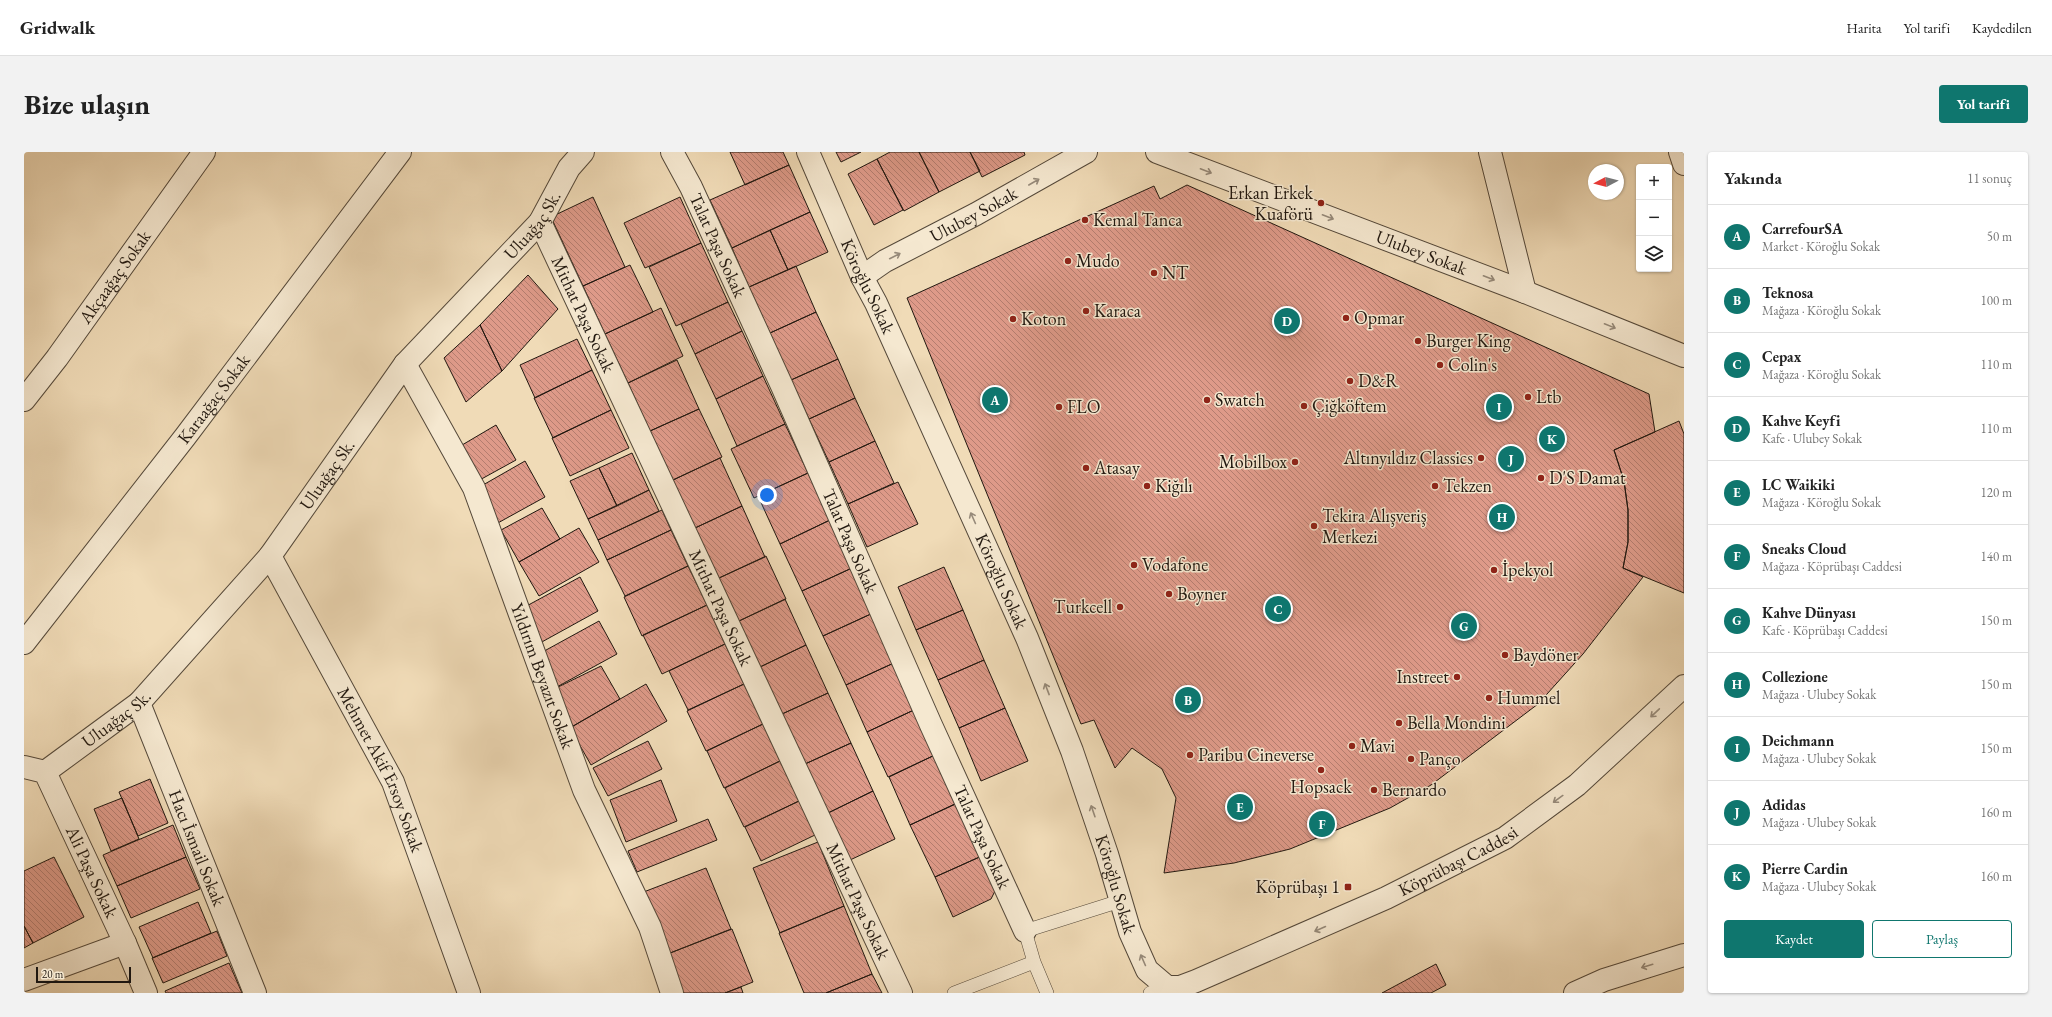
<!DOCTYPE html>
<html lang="tr">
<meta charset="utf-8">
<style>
:root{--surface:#fff;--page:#f2f2f2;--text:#222;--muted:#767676;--line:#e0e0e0;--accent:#0f766e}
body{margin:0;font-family:"EB Garamond",serif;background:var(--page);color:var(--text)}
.controls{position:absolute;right:12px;top:12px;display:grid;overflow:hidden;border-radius:4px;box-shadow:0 1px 3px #0004}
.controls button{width:36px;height:36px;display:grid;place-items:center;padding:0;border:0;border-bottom:1px solid var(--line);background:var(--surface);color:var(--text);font:20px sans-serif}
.compass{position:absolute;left:1564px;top:12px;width:36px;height:36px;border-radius:50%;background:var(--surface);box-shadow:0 1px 3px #0004;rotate:263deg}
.scale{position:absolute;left:12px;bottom:10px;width:95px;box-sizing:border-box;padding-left:4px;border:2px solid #211810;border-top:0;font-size:11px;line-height:14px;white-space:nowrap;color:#211810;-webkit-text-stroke:3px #f5e8d0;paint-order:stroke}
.you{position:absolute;left:743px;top:343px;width:14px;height:14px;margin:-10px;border:3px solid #fff;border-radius:50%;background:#1a73e8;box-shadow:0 0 0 6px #1a73e833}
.badge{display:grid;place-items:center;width:26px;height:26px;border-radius:50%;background:var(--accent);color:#fff;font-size:13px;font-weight:700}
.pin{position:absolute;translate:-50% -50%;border:2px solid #fff;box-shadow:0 1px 4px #0006}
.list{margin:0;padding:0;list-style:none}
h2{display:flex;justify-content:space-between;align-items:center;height:52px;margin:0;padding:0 16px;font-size:17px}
h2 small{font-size:13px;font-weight:400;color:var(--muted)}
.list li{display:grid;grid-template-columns:26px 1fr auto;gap:12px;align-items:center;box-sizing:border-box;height:64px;padding:0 16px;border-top:1px solid var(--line)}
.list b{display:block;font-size:15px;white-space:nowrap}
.list p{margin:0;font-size:13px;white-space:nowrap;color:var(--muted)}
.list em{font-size:13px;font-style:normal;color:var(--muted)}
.actions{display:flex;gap:8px;padding:12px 16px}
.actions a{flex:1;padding:9px 0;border:1px solid var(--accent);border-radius:4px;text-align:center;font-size:14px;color:var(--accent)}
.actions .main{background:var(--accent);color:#fff}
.icon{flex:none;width:22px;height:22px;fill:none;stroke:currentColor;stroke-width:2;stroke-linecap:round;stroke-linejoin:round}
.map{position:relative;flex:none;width:1660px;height:841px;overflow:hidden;border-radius:4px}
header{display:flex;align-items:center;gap:24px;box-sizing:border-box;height:56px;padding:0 20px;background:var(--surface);border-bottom:1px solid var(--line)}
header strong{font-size:19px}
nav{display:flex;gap:22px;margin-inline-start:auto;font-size:14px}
.intro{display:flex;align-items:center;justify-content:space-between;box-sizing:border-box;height:96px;padding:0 24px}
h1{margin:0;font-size:28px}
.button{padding:10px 18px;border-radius:4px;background:var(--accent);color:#fff;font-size:14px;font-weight:700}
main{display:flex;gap:24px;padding:0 24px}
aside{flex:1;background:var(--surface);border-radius:4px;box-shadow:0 1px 3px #0004}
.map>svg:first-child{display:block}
.building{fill:url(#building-back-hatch);stroke:#211810}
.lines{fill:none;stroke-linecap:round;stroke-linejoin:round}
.service-casing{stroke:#55493a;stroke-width:14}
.minor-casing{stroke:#55493a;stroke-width:24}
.tertiary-casing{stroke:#55493a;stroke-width:24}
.service{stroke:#f5e8d0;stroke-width:13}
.minor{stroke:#f5e8d0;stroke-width:22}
.tertiary{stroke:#f5e8d0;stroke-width:22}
.oneway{stroke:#968a7a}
.poi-dot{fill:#8f2418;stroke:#f5e8d0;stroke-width:1.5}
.labels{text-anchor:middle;stroke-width:3;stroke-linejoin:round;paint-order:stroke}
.poi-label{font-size:18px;fill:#211810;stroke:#f5e8d0;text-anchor:start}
.street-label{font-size:18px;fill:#211810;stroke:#f5e8d0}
</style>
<header>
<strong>Gridwalk</strong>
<nav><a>Harita</a><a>Yol tarifi</a><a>Kaydedilen</a></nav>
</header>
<div class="intro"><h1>Bize ulaşın</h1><a class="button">Yol tarifi</a></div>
<main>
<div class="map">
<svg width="1660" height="841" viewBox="0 0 1660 841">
<defs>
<pattern id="building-back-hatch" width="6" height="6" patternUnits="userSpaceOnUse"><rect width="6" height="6" fill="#de9a89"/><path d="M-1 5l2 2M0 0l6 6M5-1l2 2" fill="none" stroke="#b47d6f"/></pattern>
</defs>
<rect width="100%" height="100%" fill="#f0dbb7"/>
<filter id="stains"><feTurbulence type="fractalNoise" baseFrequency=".005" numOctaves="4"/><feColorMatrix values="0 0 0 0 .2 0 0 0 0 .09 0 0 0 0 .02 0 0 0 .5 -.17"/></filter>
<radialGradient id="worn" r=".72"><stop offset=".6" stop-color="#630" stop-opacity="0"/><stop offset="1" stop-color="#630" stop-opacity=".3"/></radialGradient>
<!-- building -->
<path class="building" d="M 706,0 L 759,0 L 765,13 L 721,33 Z
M 812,0 L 837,0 L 817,10 Z
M 866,0 L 895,0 L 915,40 L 880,59 L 853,7 Z
M 895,0 L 946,0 L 956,19 L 915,40 Z
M 946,0 L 1000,0 L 1001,3 L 958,25 Z
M 853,7 L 879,58 L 850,73 L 824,22 Z
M 765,13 L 786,60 L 708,96 L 686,48 Z
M 1163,33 L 1625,242 L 1631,280 L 1590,298 L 1600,329 L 1604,358 L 1604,390 L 1599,416 L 1619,425 L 1559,502 L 1514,552 L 1407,633 L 1366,656 L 1266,697 L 1210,711 L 1140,721 L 1152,646 L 1138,617 L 1108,596 L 1091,616 L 1070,568 L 1057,572 L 883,146 L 1130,34 L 1136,47 Z
M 569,45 L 601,115 L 559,134 L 527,65 Z
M 656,45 L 677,91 L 621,116 L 600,71 Z
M 786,60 L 804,100 L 764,118 L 746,78 Z
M 746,78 L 764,118 L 725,135 L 708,96 Z
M 677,91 L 704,150 L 652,174 L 625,115 Z
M 606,113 L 629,160 L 581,182 L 559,134 Z
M 772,114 L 792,160 L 746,181 L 725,135 Z
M 504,123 L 534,157 L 478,219 L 456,173 Z
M 704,150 L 718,179 L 671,202 L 657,172 Z
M 637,156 L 659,204 L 604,231 L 581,182 Z
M 792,160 L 814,207 L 767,228 L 746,181 Z
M 456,173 L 478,219 L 442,250 L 420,206 Z
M 718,179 L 739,224 L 692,247 L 671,202 Z
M 553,187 L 568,218 L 511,246 L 496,213 Z
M 814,207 L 831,246 L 785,267 L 767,228 Z
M 653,208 L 675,257 L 626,279 L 604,231 Z
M 568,218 L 587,258 L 529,286 L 510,246 Z
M 739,224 L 761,272 L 713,294 L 692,247 Z
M 831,246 L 851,289 L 805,310 L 785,267 Z
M 675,257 L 698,305 L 649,328 L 626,279 Z
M 587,258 L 605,296 L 546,324 L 528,286 Z
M 1655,269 L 1660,282 L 1660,441 L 1599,416 L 1604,390 L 1604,358 L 1600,329 L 1590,298 Z
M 761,272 L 784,321 L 730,346 L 707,297 Z
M 472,273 L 492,308 L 452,330 L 433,296 Z
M 851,289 L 870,331 L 824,352 L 805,310 Z
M 608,301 L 625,338 L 593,354 L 575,316 Z
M 696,306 L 718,354 L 671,376 L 649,328 Z
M 501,309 L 521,345 L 472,372 L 452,337 Z
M 575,316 L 593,354 L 564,367 L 546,329 Z
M 784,321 L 806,368 L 756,392 L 734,344 Z
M 874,330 L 894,372 L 843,395 L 824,352 Z
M 625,338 L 635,359 L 574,388 L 564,367 Z
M 718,354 L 741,405 L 695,426 L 671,376 Z
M 518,356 L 536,387 L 495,410 L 477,378 Z
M 638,358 L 647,378 L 583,408 L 574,388 Z
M 806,368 L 828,416 L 778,439 L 756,392 Z
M 555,376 L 575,410 L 515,444 L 495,410 Z
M 647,378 L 664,414 L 601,444 L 583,408 Z
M 742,404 L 762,447 L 715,469 L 695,426 Z
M 664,414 L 683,453 L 618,484 L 600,445 Z
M 920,415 L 939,458 L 892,478 L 874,435 Z
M 828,416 L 849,461 L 799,484 L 778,439 Z
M 556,425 L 574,459 L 516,491 L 497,457 Z
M 761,447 L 782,493 L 736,515 L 715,469 Z
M 683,453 L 701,492 L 638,522 L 619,483 Z
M 939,458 L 960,508 L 914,528 L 892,478 Z
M 849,461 L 872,510 L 822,533 L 799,484 Z
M 575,469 L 593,502 L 531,536 L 513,503 Z
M 701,492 L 720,532 L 664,558 L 645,519 Z
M 782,493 L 804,541 L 758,562 L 736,515 Z
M 960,508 L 981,556 L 935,576 L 914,528 Z
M 872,510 L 892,557 L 843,580 L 822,533 Z
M 577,514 L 596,547 L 549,574 L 528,538 Z
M 622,532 L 643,569 L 567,613 L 546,576 Z
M 720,532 L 739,572 L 682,599 L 663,559 Z
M 804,541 L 827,591 L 781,612 L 758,562 Z
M 981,556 L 1004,609 L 957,629 L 935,576 Z
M 892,557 L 913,602 L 864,625 L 843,580 Z
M 739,572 L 756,609 L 700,636 L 683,599 Z
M 624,589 L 638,617 L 584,644 L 569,616 Z
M 827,591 L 849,639 L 804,661 L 781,612 Z
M 913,602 L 936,650 L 886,673 L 865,625 Z
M 756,609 L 775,649 L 720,675 L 701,636 Z
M 126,627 L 144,671 L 114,684 L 95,640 Z
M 637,628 L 653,669 L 602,690 L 586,648 Z
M 849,639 L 871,687 L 826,708 L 804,661 Z
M 98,646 L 115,687 L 87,699 L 70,657 Z
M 775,649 L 791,683 L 737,709 L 721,675 Z
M 935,650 L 960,703 L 911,725 L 886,673 Z
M 684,667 L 693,688 L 613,720 L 604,699 Z
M 149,673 L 162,705 L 93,734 L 79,703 Z
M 794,690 L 820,754 L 756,781 L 729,716 Z
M 960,703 L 974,733 L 967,747 L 929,765 L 911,725 Z
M 30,705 L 60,765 L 9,791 L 0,774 L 0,719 Z
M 162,705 L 176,737 L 107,766 L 93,734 Z
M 682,716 L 707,777 L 641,803 L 617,741 Z
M 174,750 L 187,781 L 129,806 L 115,775 Z
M 820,754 L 848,822 L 802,841 L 780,841 L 755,781 Z
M 0,774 L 9,791 L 0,796 Z
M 708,777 L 729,830 L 701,841 L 656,841 L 641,803 Z
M 193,779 L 203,804 L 139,831 L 128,806 Z
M 205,811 L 218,841 L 142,841 L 141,839 Z
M 1412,812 L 1422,833 L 1407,841 L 1358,841 Z
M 848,822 L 858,841 L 802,841 Z
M 717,835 L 719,841 L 701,841 Z"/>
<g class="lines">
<defs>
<path id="service" d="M 930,841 L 1010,810
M 1023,841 L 1010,810 L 1001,779 L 1096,749
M 1126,841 L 1143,835"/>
<g id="minor">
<path id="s1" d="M 648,0 L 667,35 L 758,234 L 907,573 L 1001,779"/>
<path id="s2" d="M 784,0 L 838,125 L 852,151 L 1003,486 L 1048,599 L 1083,702 L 1106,780 L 1123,818 L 1143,835 L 1156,835 L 1172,829 L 1362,746 L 1481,686 L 1553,633 L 1660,534"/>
<path id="s3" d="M 1133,0 L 1501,140 L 1660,204"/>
<path d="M 1466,0 L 1501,140"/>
<path d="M 1656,0 L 1660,12"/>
<path id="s4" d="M 516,70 L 877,841"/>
<path id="s5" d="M 838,125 L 861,109 L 952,62 L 1062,0"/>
<path id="s6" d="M 381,212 L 450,336 L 560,638 L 626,775 L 648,841"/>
<path id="s7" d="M 0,248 L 33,206 L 180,0"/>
<path id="s8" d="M 246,404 L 369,630 L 445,841"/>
<path id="s9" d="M 0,491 L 161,285 L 376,0"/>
<path id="s10" d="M 115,551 L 231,841"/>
<path id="s11" d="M 0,615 L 21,620 L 101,791 L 122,841"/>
<path id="s12" d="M 21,620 L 115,551 L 246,404 L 381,212 L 516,70 L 545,16 L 559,0"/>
<path d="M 0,828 L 101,791"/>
</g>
<path id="tertiary" d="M 1551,841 L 1580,828 L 1660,803"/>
</defs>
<!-- service casing -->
<use href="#service" class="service-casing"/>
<!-- minor casing -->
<use href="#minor" class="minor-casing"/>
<!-- tertiary casing -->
<use href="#tertiary" class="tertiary-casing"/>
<!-- service -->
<use href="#service" class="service"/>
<!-- minor -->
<use href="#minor" class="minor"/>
<!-- tertiary -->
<use href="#tertiary" class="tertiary"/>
</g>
<!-- one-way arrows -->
<defs><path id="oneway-shaft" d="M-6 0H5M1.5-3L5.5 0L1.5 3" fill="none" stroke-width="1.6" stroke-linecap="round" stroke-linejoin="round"/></defs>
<g class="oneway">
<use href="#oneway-shaft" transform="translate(1182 19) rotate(21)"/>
<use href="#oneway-shaft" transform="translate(1010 30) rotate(-30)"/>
<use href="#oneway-shaft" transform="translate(1304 65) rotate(21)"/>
<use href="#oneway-shaft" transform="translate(871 104) rotate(-27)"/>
<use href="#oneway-shaft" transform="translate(1465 126) rotate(21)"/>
<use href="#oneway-shaft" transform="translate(1586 174) rotate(22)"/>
<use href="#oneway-shaft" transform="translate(949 366) rotate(-114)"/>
<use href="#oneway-shaft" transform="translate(1023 537) rotate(-111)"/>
<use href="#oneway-shaft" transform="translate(1631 561) rotate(137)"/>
<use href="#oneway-shaft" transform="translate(1534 647) rotate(144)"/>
<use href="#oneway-shaft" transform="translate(1069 659) rotate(-109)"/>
<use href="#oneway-shaft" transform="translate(1296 777) rotate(156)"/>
<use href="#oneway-shaft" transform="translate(1119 808) rotate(-114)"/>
<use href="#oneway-shaft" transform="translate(1623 814) rotate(163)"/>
</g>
<!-- markers -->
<g class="poi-dot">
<circle cx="1297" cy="51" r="4"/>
<circle cx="1061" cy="68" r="4"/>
<circle cx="1044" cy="109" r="4"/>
<circle cx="1130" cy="121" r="4"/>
<circle cx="1062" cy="159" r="4"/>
<circle cx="1322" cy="166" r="4"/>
<circle cx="989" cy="167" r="4"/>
<circle cx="1394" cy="189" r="4"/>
<circle cx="1416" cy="213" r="4"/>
<circle cx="1326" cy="229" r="4"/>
<circle cx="1504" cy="245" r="4"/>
<circle cx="1183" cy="248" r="4"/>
<circle cx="1280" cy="254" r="4"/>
<circle cx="1035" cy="255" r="4"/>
<circle cx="1457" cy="306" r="4"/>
<circle cx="1271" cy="310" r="4"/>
<circle cx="1062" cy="316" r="4"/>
<circle cx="1517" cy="326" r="4"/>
<circle cx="1123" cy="334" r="4"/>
<circle cx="1411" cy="334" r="4"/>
<circle cx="1290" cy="374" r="4"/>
<circle cx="1110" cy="413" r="4"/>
<circle cx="1470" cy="418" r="4"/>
<circle cx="1145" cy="442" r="4"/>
<circle cx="1096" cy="455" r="4"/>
<circle cx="1481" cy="503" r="4"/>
<circle cx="1433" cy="525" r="4"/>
<circle cx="1465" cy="546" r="4"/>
<circle cx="1375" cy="571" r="4"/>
<circle cx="1328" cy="594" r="4"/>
<circle cx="1166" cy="603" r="4"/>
<circle cx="1387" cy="607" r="4"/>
<circle cx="1297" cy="618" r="4"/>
<circle cx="1350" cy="638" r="4"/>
<rect x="1320" y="731" width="8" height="8" rx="2"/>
</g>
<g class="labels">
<!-- poi labels -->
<g class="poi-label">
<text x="1289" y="47" text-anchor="end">Erkan Erkek<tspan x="1289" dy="21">Kuaförü</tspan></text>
<text x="1069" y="74">Kemal Tanca</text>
<text x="1052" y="115">Mudo</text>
<text x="1138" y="127">NT</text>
<text x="1070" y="165">Karaca</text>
<text x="1330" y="172">Opmar</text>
<text x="997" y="173">Koton</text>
<text x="1402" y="195">Burger King</text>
<text x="1424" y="219">Colin's</text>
<text x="1334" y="235">D&amp;R</text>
<text x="1512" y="251">Ltb</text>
<text x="1191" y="254">Swatch</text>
<text x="1288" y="260">Çiğköftem</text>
<text x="1043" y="261">FLO</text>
<text x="1449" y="312" text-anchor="end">Altınyıldız Classics</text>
<text x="1263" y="316" text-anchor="end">Mobilbox</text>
<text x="1070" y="322">Atasay</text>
<text x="1525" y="332">D'S Damat</text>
<text x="1131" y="340">Kiğılı</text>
<text x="1419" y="340">Tekzen</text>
<text x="1298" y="370">Tekira Alışveriş<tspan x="1298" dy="21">Merkezi</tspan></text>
<text x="1118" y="419">Vodafone</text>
<text x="1478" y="424">İpekyol</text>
<text x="1153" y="448">Boyner</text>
<text x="1088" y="461" text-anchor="end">Turkcell</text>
<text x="1489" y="509">Baydöner</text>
<text x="1425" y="531" text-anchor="end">Instreet</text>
<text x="1473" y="552">Hummel</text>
<text x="1383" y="577">Bella Mondini</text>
<text x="1336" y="600">Mavi</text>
<text x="1174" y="609">Paribu Cineverse</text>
<text x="1395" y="613">Panço</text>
<text x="1297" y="641" text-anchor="middle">Hopsack</text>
<text x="1358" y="644">Bernardo</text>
<text x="1316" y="741" text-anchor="end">Köprübaşı 1</text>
</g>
<!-- street labels -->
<g class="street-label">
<text dy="6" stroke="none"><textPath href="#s5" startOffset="128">Ulubey Sokak</textPath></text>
<text dy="6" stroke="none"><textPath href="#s12" startOffset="737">Uluağaç Sk.</textPath></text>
<text dy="6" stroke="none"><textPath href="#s1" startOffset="104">Talat Paşa Sokak</textPath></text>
<text dy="6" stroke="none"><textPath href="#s3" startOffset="283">Ulubey Sokak</textPath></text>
<text dy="6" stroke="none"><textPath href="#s7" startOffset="153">Akçaağaç Sokak</textPath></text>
<text dy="6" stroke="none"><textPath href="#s2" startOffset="147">Köroğlu Sokak</textPath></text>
<text dy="6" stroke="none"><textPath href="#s4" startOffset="102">Mithat Paşa Sokak</textPath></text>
<text dy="6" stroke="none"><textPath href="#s9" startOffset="309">Karaağaç Sokak</textPath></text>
<text dy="6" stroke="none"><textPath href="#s12" startOffset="413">Uluağaç Sk.</textPath></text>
<text dy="6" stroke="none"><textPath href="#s1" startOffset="428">Talat Paşa Sokak</textPath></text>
<text dy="6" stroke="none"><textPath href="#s2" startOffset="471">Köroğlu Sokak</textPath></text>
<text dy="6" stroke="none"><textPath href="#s4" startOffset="426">Mithat Paşa Sokak</textPath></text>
<text dy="6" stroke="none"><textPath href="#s6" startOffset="342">Yıldırım Beyazıt Sokak</textPath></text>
<text dy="6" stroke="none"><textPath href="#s12" startOffset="89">Uluağaç Sk.</textPath></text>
<text dy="6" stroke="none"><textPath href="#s8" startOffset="241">Mehmet Akif Ersoy Sokak</textPath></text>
<text dy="6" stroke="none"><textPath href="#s1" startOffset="752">Talat Paşa Sokak</textPath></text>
<text dy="6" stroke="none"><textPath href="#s10" startOffset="156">Hacı İsmail Sokak</textPath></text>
<text dy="6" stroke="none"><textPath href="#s2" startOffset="1231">Köprübaşı Caddesi</textPath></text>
<text dy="6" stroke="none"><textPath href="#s11" startOffset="132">Ali Paşa Sokak</textPath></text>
<text dy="6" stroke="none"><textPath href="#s2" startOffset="795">Köroğlu Sokak</textPath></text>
<text dy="6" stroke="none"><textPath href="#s4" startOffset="750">Mithat Paşa Sokak</textPath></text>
</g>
</g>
<rect width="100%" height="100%" filter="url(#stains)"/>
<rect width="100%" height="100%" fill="url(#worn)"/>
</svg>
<div class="controls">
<button>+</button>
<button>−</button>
<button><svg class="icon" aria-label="layers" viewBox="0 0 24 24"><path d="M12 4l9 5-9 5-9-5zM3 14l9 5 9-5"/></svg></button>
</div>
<svg class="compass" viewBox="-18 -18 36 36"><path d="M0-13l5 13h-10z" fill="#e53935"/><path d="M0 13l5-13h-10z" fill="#767676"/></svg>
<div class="scale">20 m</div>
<div class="you"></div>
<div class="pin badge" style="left:971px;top:248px">A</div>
<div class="pin badge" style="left:1164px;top:548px">B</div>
<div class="pin badge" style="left:1254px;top:457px">C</div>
<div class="pin badge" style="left:1263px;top:169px">D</div>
<div class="pin badge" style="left:1216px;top:655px">E</div>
<div class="pin badge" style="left:1298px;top:672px">F</div>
<div class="pin badge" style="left:1440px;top:474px">G</div>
<div class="pin badge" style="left:1478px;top:365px">H</div>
<div class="pin badge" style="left:1475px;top:255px">I</div>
<div class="pin badge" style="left:1487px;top:307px">J</div>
<div class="pin badge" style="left:1528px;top:287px">K</div>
</div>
<aside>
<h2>Yakında<small>11 sonuç</small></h2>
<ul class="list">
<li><span class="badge">A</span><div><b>CarrefourSA</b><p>Market · Köroğlu Sokak</p></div><em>50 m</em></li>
<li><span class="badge">B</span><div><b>Teknosa</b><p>Mağaza · Köroğlu Sokak</p></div><em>100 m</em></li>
<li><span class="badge">C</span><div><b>Cepax</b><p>Mağaza · Köroğlu Sokak</p></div><em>110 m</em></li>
<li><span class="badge">D</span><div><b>Kahve Keyfi</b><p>Kafe · Ulubey Sokak</p></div><em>110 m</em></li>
<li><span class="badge">E</span><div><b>LC Waikiki</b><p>Mağaza · Köroğlu Sokak</p></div><em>120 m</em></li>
<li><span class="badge">F</span><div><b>Sneaks Cloud</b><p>Mağaza · Köprübaşı Caddesi</p></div><em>140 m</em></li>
<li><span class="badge">G</span><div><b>Kahve Dünyası</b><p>Kafe · Köprübaşı Caddesi</p></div><em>150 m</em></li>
<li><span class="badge">H</span><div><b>Collezione</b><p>Mağaza · Ulubey Sokak</p></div><em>150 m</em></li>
<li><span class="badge">I</span><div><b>Deichmann</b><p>Mağaza · Ulubey Sokak</p></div><em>150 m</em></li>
<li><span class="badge">J</span><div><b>Adidas</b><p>Mağaza · Ulubey Sokak</p></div><em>160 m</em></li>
<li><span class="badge">K</span><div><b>Pierre Cardin</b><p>Mağaza · Ulubey Sokak</p></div><em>160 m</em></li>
</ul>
<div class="actions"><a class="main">Kaydet</a><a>Paylaş</a></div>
</aside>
</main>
